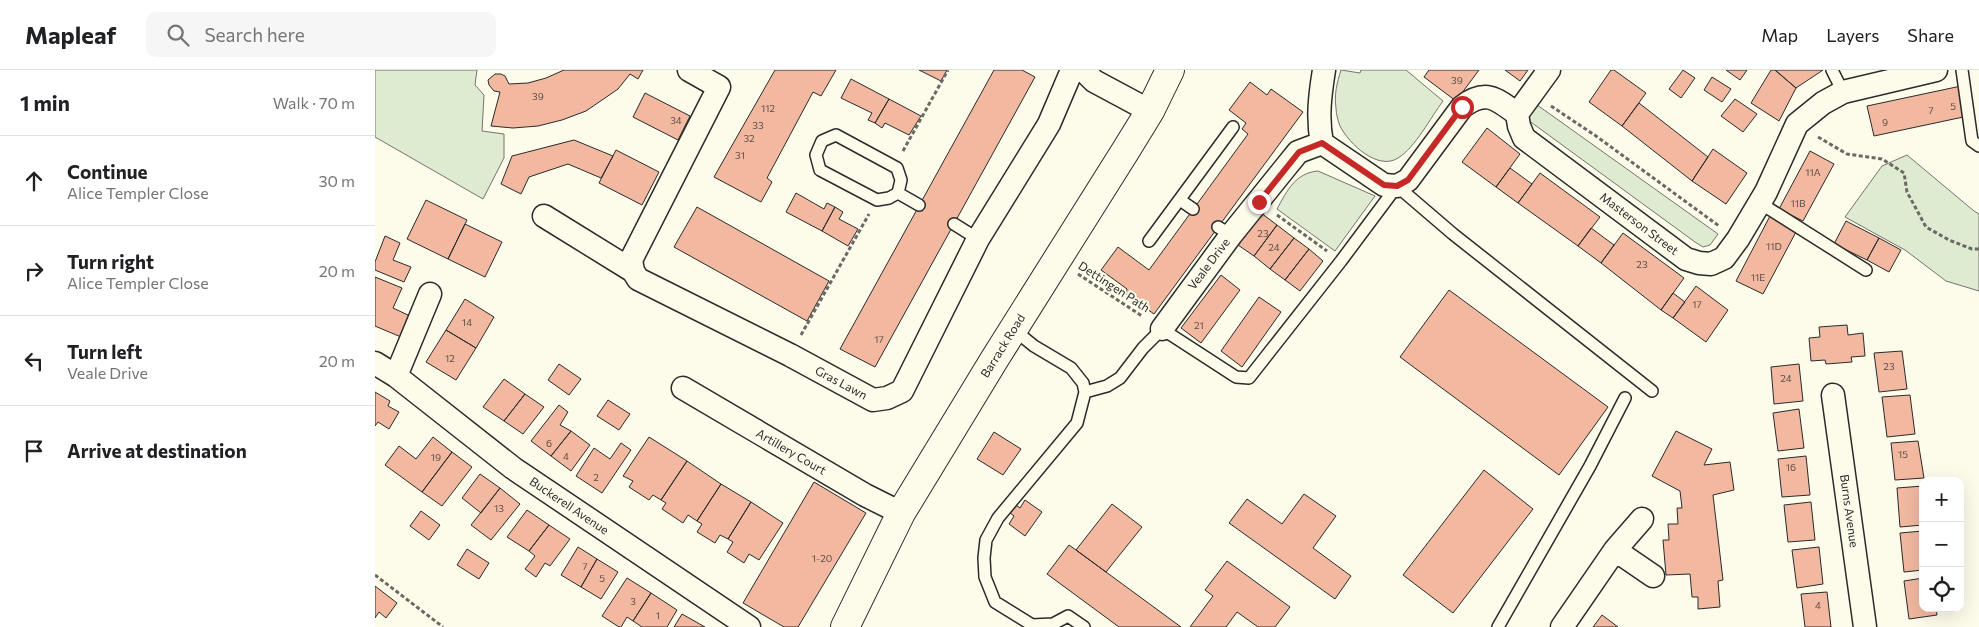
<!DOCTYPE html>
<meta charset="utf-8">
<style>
:root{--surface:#fff;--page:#f6f6f6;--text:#202124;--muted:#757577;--line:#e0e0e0}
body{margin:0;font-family:Commissioner,sans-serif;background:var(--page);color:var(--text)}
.controls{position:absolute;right:15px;bottom:15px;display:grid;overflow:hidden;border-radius:10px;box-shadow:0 5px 20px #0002}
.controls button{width:45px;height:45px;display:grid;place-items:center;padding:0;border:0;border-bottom:1px solid var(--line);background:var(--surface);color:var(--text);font:25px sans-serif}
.stop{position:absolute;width:15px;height:15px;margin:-11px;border:4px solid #c62828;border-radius:50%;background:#fff}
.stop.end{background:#c62828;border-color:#fff;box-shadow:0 1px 5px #0008}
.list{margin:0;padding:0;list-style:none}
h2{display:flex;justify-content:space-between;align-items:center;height:65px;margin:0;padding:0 20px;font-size:21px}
h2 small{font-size:16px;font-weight:400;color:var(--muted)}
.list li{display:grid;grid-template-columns:32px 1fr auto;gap:15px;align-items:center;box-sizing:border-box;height:90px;padding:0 20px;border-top:1px solid var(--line)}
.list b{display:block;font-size:19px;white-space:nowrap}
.list p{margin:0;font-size:16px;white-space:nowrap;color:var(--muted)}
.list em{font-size:16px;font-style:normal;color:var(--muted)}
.icon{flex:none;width:28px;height:28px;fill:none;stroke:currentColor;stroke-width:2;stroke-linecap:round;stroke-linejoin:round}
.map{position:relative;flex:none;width:1604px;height:557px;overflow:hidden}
header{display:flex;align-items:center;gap:30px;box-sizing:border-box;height:70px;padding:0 25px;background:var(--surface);border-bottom:1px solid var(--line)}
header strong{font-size:24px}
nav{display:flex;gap:28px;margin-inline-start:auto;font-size:18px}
.search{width:350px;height:45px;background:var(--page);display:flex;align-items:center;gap:12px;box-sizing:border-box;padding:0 18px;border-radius:10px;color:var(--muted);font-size:19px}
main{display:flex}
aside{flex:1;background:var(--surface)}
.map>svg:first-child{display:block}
.green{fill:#deebd1;stroke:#74746e}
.building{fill:#f2b8a0;stroke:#2b2b2b}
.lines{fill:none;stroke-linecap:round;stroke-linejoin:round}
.service-casing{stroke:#2b2b2b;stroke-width:14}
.minor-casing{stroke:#2b2b2b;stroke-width:25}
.tertiary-casing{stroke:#2b2b2b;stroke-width:30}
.path{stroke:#6a6964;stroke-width:3;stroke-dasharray:4 2.5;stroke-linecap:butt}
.service{stroke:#fdfbea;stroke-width:11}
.minor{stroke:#fdfbea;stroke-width:22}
.tertiary{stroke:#fdfbea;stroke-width:28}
.route{stroke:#c62828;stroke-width:6}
.labels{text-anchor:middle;stroke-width:4;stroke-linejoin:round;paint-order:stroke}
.number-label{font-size:10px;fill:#5d4e48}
.street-label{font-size:12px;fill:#2b2b2b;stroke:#fdfbea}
</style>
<header>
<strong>Mapleaf</strong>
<div class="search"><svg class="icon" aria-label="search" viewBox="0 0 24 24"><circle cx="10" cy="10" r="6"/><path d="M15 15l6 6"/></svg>Search here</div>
<nav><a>Map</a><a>Layers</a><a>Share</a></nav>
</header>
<main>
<aside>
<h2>1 min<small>Walk · 70 m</small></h2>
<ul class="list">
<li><svg class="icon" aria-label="ahead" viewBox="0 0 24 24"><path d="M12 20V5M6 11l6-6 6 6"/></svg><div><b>Continue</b><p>Alice Templer Close</p></div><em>30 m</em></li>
<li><svg class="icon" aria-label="right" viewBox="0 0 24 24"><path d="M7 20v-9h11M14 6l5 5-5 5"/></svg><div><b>Turn right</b><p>Alice Templer Close</p></div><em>20 m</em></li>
<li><svg class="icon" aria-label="left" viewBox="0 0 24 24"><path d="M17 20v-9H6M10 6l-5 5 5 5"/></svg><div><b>Turn left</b><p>Veale Drive</p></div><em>20 m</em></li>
<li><svg class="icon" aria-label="arrive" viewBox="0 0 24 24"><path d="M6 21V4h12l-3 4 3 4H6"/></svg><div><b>Arrive at destination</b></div></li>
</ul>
</aside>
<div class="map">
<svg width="1604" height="557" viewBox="0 0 1604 557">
<rect width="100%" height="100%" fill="#fdfbea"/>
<!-- green -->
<path class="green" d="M 0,0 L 102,0 L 100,15 L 109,25 L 107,61 L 129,64 L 129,88 L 108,129 L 0,67 Z
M 966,0 L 985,3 L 986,0 L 1031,0 L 1068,31 C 1056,47 1040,78 1023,88 C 1003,101 974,74 965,56 C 963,51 961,43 961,38 C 959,24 962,13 966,0 Z
M 1158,32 L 1343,164 L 1335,175 L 1328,177 L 1320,172 L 1153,50 Z
M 1532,85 L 1599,141 L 1604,144 L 1604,221 L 1571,211 L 1530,180 L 1470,147 L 1507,96 Z
M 943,101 L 1000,126 L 960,181 L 902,139 C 912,121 920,103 943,101 Z"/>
<!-- building -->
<path class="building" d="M 189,0 L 268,0 L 263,9 L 255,4 L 243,19 L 230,28 L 211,41 L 187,50 L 163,56 L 138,58 L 116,56 L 125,22 L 119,21 L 114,15 L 113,10 L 120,4 L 126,4 L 130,6 L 134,14 L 153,13 L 171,8 Z
M 400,0 L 461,0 L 446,26 L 438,22 L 392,108 L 397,112 L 386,132 L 339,107 Z
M 544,0 L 572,0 L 566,11 Z
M 619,0 L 647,0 L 660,7 L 500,297 L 465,279 Z
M 1054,0 L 1104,0 L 1081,31 L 1049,7 Z
M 1130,0 L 1153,0 L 1145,11 Z
M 1236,0 L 1239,0 L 1271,23 L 1247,56 L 1214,32 Z
M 1308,0 L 1320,8 L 1306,28 L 1294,19 Z
M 1351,0 L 1372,0 L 1365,10 Z
M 1396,0 L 1400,0 L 1421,18 L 1404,51 L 1376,33 Z
M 1400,0 L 1448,0 L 1421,18 Z
M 1337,7 L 1356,19 L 1347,32 L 1329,20 Z
M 476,9 L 514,29 L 500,53 L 493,50 L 497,43 L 466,28 Z
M 875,12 L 892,25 L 896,19 L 928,42 L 779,244 L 751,224 L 752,219 L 726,200 L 743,177 L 774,200 L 873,64 L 867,59 L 871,53 L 854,40 Z
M 1586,16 L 1593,46 L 1499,66 L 1492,36 Z
M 270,23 L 315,46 L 303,70 L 258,47 Z
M 514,29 L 546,46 L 534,65 L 510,53 L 507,58 L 500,53 Z
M 1360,29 L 1382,44 L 1368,62 L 1346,46 Z
M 1264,33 L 1333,87 L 1317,111 L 1247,56 Z
M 1112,58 L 1145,84 L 1121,117 L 1087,92 Z
M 199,70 L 238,86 L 226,108 L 193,94 L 154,107 L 146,124 L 126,114 L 137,86 Z
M 1338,79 L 1372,103 L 1351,134 L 1317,111 Z
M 241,80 L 284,102 L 267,135 L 224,113 Z
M 1435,81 L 1459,94 L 1428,151 L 1404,139 Z
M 1135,98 L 1157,114 L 1143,133 L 1121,117 Z
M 1165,103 L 1225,147 L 1203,176 L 1143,133 Z
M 421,123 L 449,139 L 452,133 L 460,137 L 447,161 L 411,142 Z
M 51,130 L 92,150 L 73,189 L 32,169 Z
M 322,137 L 454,211 L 432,251 L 299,177 Z
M 460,137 L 468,142 L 464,149 L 483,159 L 473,176 L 447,161 Z
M 886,143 L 902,155 L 879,186 L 863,175 Z
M 1395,146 L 1422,160 L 1388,224 L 1361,211 Z
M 1471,151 L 1504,168 L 1492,190 L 1459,174 Z
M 90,154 L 127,172 L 110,207 L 73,189 Z
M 902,155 L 919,168 L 895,199 L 879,186 Z
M 1216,158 L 1239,175 L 1226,193 L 1203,176 Z
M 1248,163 L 1309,208 L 1286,240 L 1226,193 Z
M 10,166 L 25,173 L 18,190 L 36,197 L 29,212 L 0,200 L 0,192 Z
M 919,168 L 934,179 L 910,210 L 895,199 Z
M 1504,168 L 1526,180 L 1514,202 L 1492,190 Z
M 934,179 L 948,191 L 925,221 L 910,210 Z
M 846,205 L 865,220 L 826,273 L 806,258 Z
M 0,207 L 27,218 L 18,238 L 35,246 L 26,267 L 0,256 Z
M 1321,216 L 1353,240 L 1331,272 L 1298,248 Z
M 1074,220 L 1233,337 L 1184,405 L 1025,287 Z
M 1298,223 L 1310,232 L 1298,248 L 1286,240 Z
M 884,227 L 906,242 L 867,297 L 846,281 Z
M 90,229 L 119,247 L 101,278 L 71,260 Z
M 1472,255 L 1473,265 L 1488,263 L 1490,286 L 1476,287 L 1477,292 L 1451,294 L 1450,290 L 1436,291 L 1434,268 L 1445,267 L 1444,257 Z
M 71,260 L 101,278 L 81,310 L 51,292 Z
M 1527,281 L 1532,319 L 1504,322 L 1499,283 Z
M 184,294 L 206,309 L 194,325 L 173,310 Z
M 1424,294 L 1428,331 L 1399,334 L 1396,297 Z
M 129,309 L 150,324 L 129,351 L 108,337 Z
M 0,322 L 15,331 L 13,336 L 24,342 L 14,359 L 3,352 L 0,356 Z
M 150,324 L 169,337 L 148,364 L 129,351 Z
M 1535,325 L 1540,364 L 1512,367 L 1507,327 Z
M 233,330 L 255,344 L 244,360 L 222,346 Z
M 184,335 L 193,342 L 185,355 L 196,361 L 176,386 L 156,371 Z
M 1424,339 L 1429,378 L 1403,381 L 1398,343 Z
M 196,361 L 215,375 L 196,401 L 176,386 Z
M 1301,361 L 1337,379 L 1329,395 L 1355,392 L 1359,420 L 1338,425 L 1348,510 L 1343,511 L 1345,537 L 1323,539 L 1323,527 L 1317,527 L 1315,504 L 1291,505 L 1288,470 L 1294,470 L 1293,454 L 1303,454 L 1302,438 L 1307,438 L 1305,421 L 1277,406 Z
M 619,362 L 646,379 L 628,405 L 602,389 Z
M 58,367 L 77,382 L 47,422 L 10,395 L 24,376 L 41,389 Z
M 274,367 L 312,391 L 286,430 L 278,425 L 274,430 L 254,417 L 258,411 L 248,406 Z
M 1543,371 L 1549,408 L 1520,410 L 1516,373 Z
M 246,373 L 256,380 L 227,423 L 201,406 L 219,378 L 235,389 Z
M 77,382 L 97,397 L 67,436 L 47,422 Z
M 1431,386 L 1435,425 L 1407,427 L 1403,389 Z
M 312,391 L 346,414 L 322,451 L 313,445 L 308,453 L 287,439 L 291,433 L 286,430 Z
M 1109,400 L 1158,439 L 1078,543 L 1028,505 Z
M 105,404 L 125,418 L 106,443 L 87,428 Z
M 439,412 L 491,443 L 423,557 L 409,557 L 368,533 Z
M 346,414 L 376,432 L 353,469 L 345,465 L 340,473 L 322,462 L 327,454 L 322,451 Z
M 1548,416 L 1548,455 L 1525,457 L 1522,418 Z
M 125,418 L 145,434 L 116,470 L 96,455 Z
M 929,424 L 961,446 L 938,478 L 976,506 L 960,529 L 854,453 L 872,429 L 907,454 Z
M 650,430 L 667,442 L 650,466 L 634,454 L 639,446 L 635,443 L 641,435 L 645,438 Z
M 376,432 L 408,453 L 384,490 L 374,484 L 369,493 L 352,482 L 358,472 L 353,469 Z
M 1436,432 L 1440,470 L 1413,472 L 1409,435 Z
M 737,434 L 767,457 L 731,502 L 701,480 Z
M 152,440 L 174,455 L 154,481 L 132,467 Z
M 46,441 L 65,455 L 54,470 L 35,456 Z
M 174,455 L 195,469 L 175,496 L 170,493 L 161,507 L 150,499 L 160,486 L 154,481 Z
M 1548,461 L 1548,500 L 1529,502 L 1525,463 Z
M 694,475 L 701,480 L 806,557 L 744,557 L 672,504 Z
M 203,477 L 222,489 L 206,517 L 186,505 Z
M 1444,477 L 1448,514 L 1422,518 L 1417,480 Z
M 92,479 L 114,493 L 104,509 L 82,495 Z
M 222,489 L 243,502 L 226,529 L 206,517 Z
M 852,491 L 915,537 L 900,557 L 883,557 L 862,542 L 851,557 L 815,557 L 838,526 L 830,520 Z
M 252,508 L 276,523 L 258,551 L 252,547 L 246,557 L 244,557 L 227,546 Z
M 1548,508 L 1548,538 L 1561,538 L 1562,545 L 1534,549 L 1529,511 Z
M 0,516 L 22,533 L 11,548 L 4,542 L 0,548 Z
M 1452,522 L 1456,557 L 1430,557 L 1426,524 Z
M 276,523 L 302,540 L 292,557 L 267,557 L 258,551 Z
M 307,544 L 330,557 L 299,557 Z
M 1227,545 L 1243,557 L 1218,557 Z"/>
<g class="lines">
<defs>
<path id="service" d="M 1457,0 L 1468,22
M 1587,0 L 1597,71 L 1604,76
M 523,123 L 526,110 L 522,98 L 461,65 L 447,71 L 441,85 L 445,100 L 502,130 L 514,128 L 523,123 L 544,135
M 805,130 L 818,139
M 1385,133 L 1491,200
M 579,154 L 603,169
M 843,157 L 856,165
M 774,171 L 858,57
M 638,259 L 659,276 L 696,298 L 708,313 L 710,322 L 702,353 L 623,448 L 611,470 L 609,488 L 610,507 L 620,532 L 657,555 L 678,554 L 693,546 L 709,557
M 710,322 L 732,316 L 745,308 L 768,278 L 787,259 L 861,307 L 874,308 L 966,191 L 1022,116 L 1078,164 L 1277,321
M 1123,557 L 1215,396 L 1250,328"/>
<path id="minor" d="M 708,0 L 719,11 L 775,41
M 949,0 C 945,25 942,48 947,73 L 1009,115 L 1022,116 L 1033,110 L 1087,37 C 1110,19 1121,28 1142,44
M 1174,0 L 1142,44 L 1144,56 L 1149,68 L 1311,189 L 1324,193 L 1336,194 L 1349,188 L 1363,169 L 1391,122 L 1422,54 L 1448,33 L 1468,22 L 1561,0
M 169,146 L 258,201 L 263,209 L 415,285 L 498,330 L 512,328 L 527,321 L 603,169 L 674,54 L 697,0
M 258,201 L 256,190 L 344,17 L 314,0
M 787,259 L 856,165 L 910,98 L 923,82 L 947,73
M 0,293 L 21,306 L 138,398 L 374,557
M 21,306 L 55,224
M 308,318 L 490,425 L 526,443
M 1458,325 L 1490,557
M 1240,480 L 1278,506
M 1187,557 L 1240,480 L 1267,449"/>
<path id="tertiary" d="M 470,557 L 526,443 L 619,290 L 751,80 L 775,41 L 795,0"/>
</defs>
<!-- service casing -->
<use href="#service" class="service-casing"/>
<!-- minor casing -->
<use href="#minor" class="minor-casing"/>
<!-- tertiary casing -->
<use href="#tertiary" class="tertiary-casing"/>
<!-- path -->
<path class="path" d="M 1176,36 L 1221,66 L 1344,156
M 1443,67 L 1472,84 L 1507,89 L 1529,103 L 1532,122 L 1551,157 L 1574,170 L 1597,179 L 1604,179
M 528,81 L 573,0
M 902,145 L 952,181
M 703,204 L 767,246
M 426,265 L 494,144
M 0,505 L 68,557"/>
<!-- service -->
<use href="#service" class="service"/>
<!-- minor -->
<use href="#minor" class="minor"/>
<!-- tertiary -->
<use href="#tertiary" class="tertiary"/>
</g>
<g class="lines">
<!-- route -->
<path class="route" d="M 884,132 L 924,82 L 947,73 L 1009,115 L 1022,116 L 1033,110 L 1087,37"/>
</g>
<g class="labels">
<!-- number labels -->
<g class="number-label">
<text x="1082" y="14">39</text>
<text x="163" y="30">39</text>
<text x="1578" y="40">5</text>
<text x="393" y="42">112</text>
<text x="1556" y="44">7</text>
<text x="301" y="54">34</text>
<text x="1510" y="56">9</text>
<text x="383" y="59">33</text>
<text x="374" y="72">32</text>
<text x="365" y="89">31</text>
<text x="1438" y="106">11A</text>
<text x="1423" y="137">11B</text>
<text x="888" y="167">23</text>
<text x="1399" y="180">11D</text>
<text x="899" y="181">24</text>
<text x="1267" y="198">23</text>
<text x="1383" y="211">11E</text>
<text x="1322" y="238">17</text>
<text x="92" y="256">14</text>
<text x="824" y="259">21</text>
<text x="504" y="273">17</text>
<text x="75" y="292">12</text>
<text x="1514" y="300">23</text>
<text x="1411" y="312">24</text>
<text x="174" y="377">6</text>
<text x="1528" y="388">15</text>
<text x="191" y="390">4</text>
<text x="61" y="391">19</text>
<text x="1416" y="401">16</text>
<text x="221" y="411">2</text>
<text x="124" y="442">13</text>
<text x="447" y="492">1-20</text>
<text x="210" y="500">7</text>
<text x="227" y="512">5</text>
<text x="258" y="535">3</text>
<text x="1443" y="539">4</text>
<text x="283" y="549">1</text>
</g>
<!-- street labels -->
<g class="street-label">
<text transform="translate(1264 154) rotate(37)" y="4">Masterson Street</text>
<text transform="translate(834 194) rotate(-53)" y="4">Veale Drive</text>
<text transform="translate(739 217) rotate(33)" y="4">Dettingen Path</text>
<text transform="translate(628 276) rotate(-58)" y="4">Barrack Road</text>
<text transform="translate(466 313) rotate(28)" y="4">Gras Lawn</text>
<text transform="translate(416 382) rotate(30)" y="4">Artillery Court</text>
<text transform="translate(194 436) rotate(34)" y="4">Buckerell Avenue</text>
<text transform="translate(1474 441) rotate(82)" y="4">Burns Avenue</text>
</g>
</g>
</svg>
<div class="controls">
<button>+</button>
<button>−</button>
<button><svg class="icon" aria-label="locate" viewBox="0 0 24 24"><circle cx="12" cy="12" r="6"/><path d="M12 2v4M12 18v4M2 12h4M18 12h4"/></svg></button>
</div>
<div class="stop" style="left:1087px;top:37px"></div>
<div class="stop end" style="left:884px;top:132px"></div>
</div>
</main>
